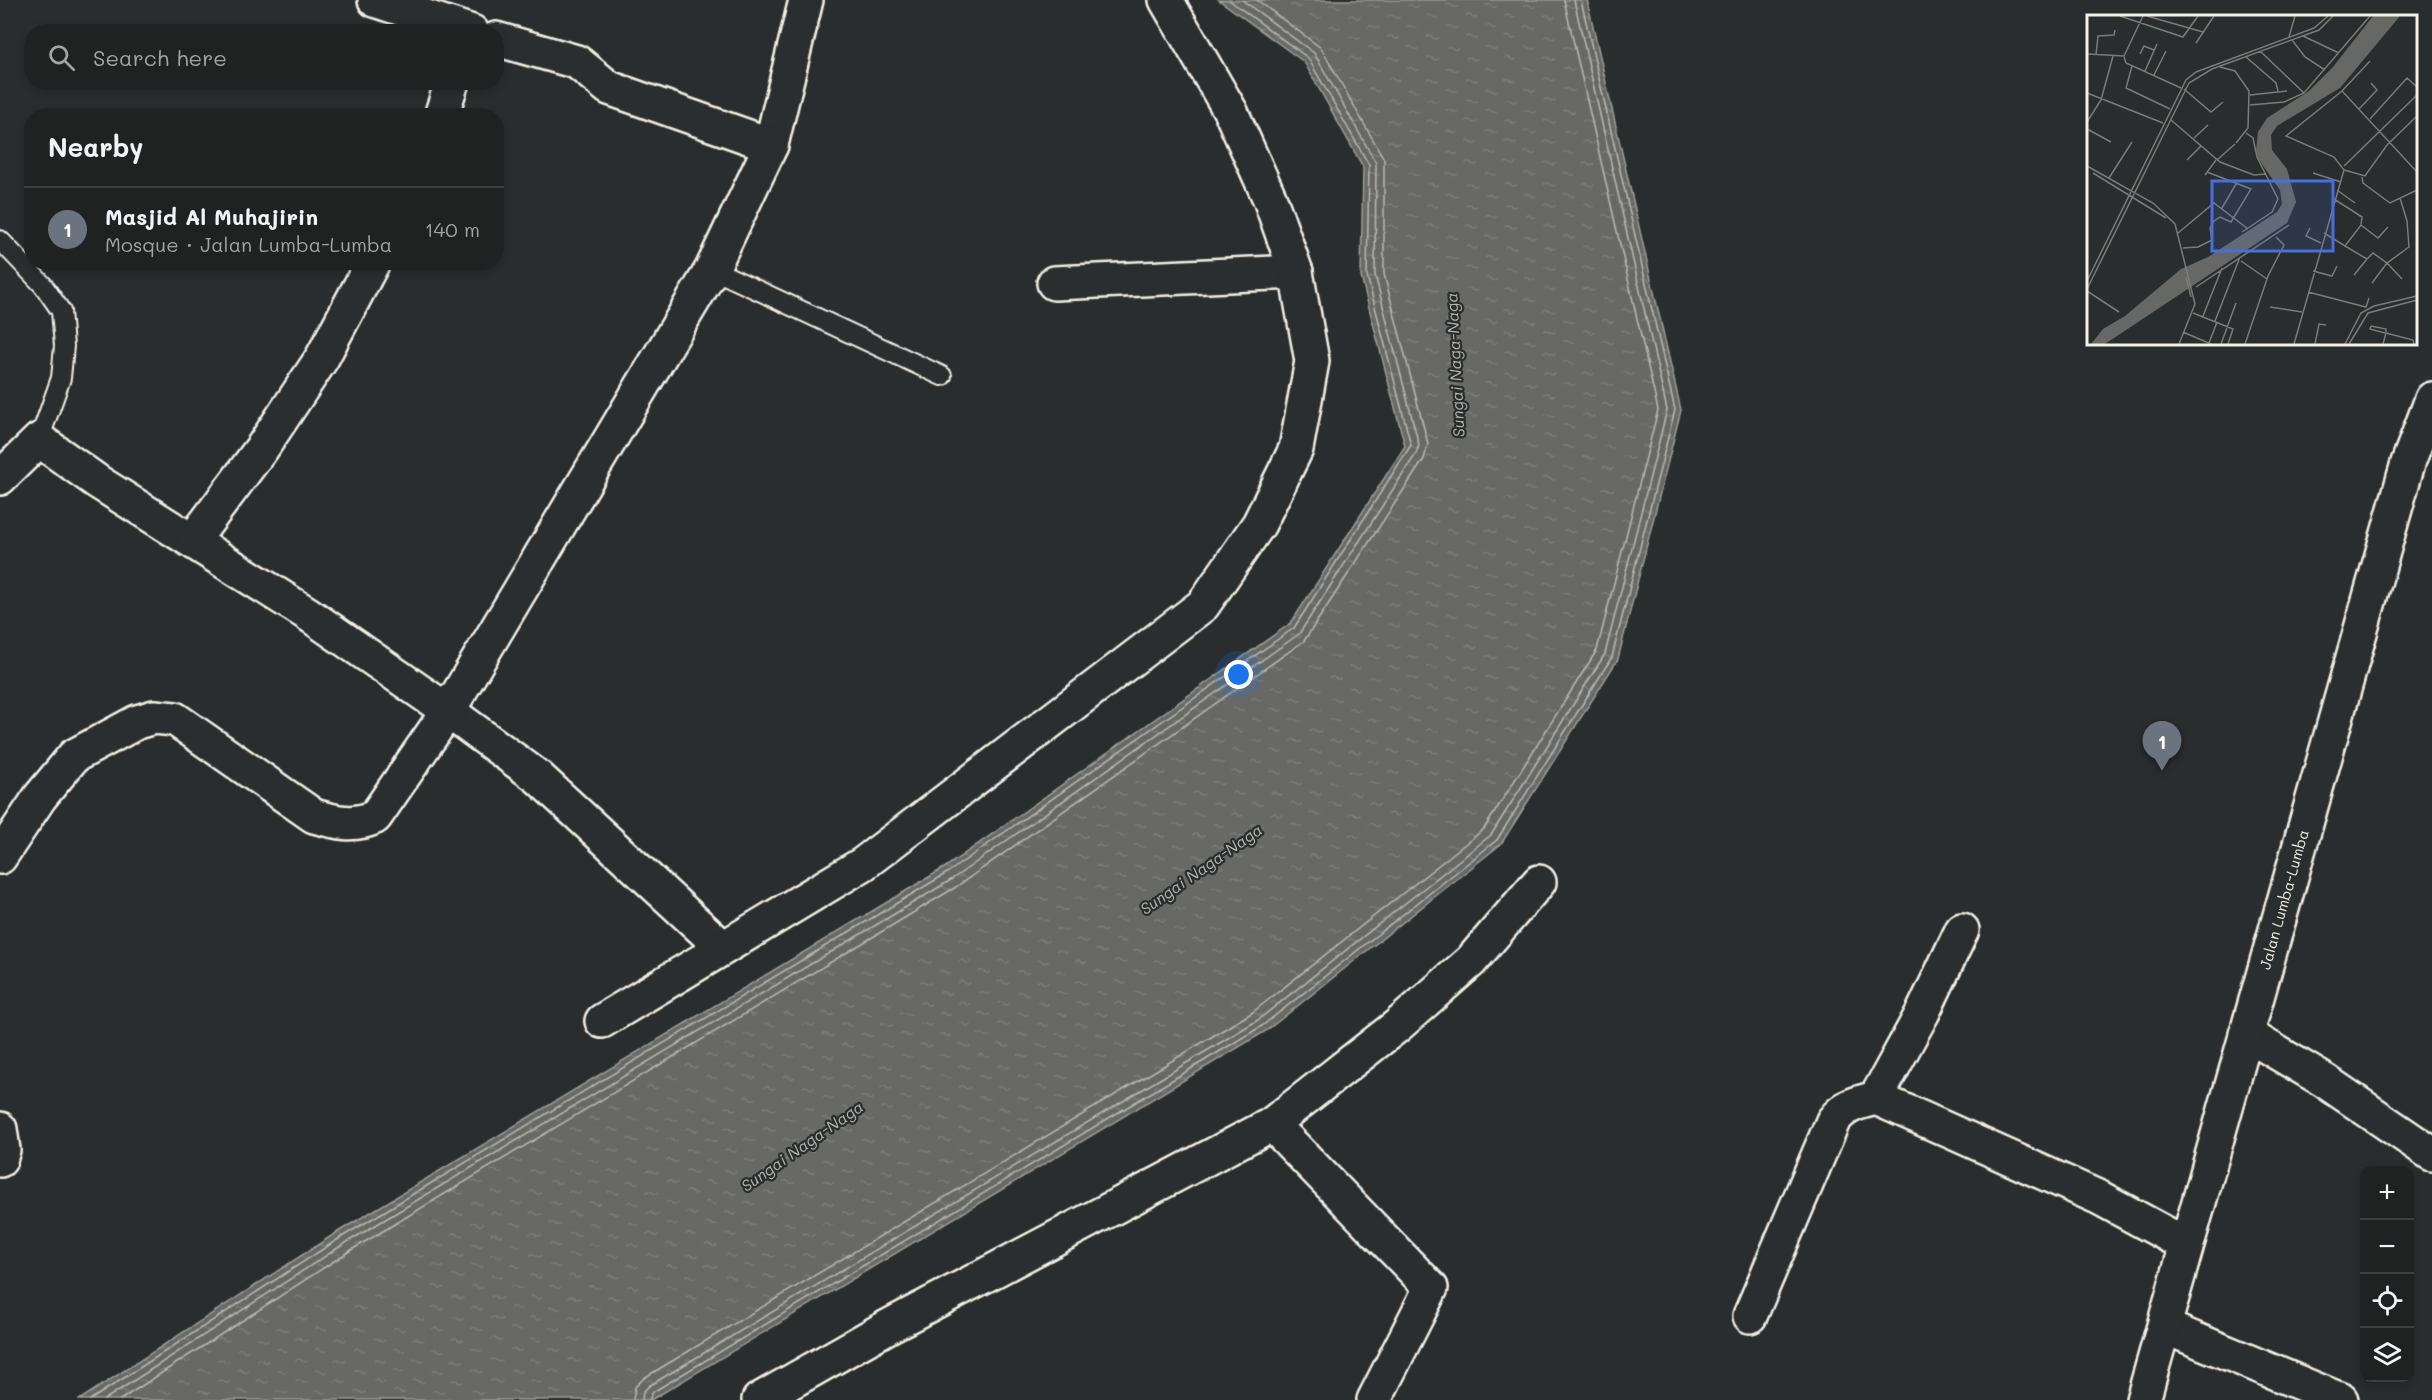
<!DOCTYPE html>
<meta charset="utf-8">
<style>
:root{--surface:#202222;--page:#282a2a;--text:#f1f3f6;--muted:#a2a4a5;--line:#3d3f40;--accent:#8c9099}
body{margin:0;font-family:Mali,sans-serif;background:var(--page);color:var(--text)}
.controls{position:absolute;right:18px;bottom:18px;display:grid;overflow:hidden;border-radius:12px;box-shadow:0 3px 9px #0003}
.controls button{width:54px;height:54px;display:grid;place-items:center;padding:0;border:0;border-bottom:2px solid var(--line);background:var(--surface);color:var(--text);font:30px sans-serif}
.you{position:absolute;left:1239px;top:675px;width:21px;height:21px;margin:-15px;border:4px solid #fff;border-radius:50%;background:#1a73e8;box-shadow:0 0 0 9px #1a73e833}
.badge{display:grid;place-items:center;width:39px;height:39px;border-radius:50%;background:var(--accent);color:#fff;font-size:20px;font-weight:700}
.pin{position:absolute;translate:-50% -50px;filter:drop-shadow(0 2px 3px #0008)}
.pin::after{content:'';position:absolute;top:32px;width:21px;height:18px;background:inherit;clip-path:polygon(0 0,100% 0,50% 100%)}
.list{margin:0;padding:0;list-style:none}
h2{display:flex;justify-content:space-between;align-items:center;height:78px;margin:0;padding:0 24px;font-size:26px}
h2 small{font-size:20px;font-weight:400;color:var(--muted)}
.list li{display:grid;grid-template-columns:39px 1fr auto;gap:18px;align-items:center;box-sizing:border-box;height:84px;padding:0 24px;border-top:2px solid var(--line)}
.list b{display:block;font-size:22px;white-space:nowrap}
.list p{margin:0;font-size:20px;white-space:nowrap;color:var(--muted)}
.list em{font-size:20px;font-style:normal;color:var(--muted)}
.icon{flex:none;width:33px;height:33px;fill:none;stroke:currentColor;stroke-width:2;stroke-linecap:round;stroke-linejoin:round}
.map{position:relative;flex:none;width:2432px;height:1400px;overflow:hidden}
.search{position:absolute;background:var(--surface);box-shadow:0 3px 9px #0003;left:24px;top:24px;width:480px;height:66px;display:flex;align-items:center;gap:15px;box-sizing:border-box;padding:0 21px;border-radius:24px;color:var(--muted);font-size:22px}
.panel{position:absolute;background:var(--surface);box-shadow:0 3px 9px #0003;left:24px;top:108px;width:480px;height:162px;border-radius:24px}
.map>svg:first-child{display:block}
.water{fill:url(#water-ripples);stroke:#9f9f9a;stroke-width:1.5}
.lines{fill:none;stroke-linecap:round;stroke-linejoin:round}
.shore{stroke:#bcbab4;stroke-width:1.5}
.service-casing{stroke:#f4f1e8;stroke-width:22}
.minor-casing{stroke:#f4f1e8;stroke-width:38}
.service{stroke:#2a2d2e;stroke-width:18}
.minor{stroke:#2a2d2e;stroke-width:33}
.labels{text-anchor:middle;stroke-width:4.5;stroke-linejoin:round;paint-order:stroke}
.street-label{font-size:15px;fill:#f4f1e8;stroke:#2a2d2e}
.water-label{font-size:16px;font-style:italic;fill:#b5b3ae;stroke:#2a2d2e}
.inset-road{fill:none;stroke:#7b7b78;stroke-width:1.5}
.view{fill:#486fdb;fill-opacity:0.15;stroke:#486fdb;stroke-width:3}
.inset-edge{fill:none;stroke:#f4f1e8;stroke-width:3}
</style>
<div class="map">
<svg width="2432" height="1400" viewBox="0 0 2432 1400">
<defs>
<pattern id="water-ripples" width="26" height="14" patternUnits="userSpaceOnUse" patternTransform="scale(1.5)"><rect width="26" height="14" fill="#676866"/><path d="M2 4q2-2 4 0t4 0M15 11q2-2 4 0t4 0" fill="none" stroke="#7d7e7c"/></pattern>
</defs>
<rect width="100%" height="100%" fill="#2a2d2e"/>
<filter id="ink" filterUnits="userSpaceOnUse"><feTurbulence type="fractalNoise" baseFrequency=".0167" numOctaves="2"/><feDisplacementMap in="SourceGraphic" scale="12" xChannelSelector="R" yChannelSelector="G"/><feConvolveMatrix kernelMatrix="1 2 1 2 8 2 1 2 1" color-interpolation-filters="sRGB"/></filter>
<g filter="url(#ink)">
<!-- water -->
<path class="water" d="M 1219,0 L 1587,0 L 1681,410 L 1618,659 L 1501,844 L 1266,1031 L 651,1400 L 79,1400 L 336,1233 L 944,868 L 1291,623 L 1405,446 L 1361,277 L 1363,167 L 1304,62 Z"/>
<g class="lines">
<!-- shore -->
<path class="shore" d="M 90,1400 L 340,1238 L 947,873 L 1294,628 L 1411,445 L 1367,276 L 1369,165 L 1308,58 L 1229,0
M 104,1400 L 344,1244 L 951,880 L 1299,634 L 1416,454 L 1419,445 L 1375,275 L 1376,163 L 1314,53 L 1242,0
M 120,1400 L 348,1252 L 956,887 L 1304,641 L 1424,459 L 1428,444 L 1384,274 L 1384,159 L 1321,48 L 1257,0
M 633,1400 L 635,1387 L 644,1378 L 1253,1012 L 1484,829 L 1597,650 L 1658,410 L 1564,0
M 642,1400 L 643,1392 L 649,1386 L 1258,1020 L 1491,835 L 1605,654 L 1667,410 L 1574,0
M 649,1400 L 653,1392 L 1262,1026 L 1497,840 L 1612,657 L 1675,410 L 1581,0"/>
<defs>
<path id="service" d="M 0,240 L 43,285 L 61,311 L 64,346 L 61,378 L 39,440
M 712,269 L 942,376"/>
<g id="minor">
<path d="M 375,0 L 472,32"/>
<path d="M 441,116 L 452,82"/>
<path d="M 771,145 L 806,0"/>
<path d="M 1054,283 L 1296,272"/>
<path d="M 0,478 L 39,440 L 98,482 L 308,614 L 448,711 L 538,777 L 723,948"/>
<path d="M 193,540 L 262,448 L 322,358 L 373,262"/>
<path d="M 0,857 L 40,797 L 74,756 L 137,722 L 154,717 L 175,719 L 314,816 C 335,822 354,827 375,817 L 448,711 L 712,269 L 771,145 L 609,88 L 577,62 L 496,39"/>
<path d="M 1962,930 L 1923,1012 L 1876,1098 L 2100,1198 L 2185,1244"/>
<path d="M 602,1021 L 863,864 L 1203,605 L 1259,524 L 1296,449 L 1312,361 L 1296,272 L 1270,199 L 1231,112 L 1166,0"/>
<path d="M 2246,1034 L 2325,1081 L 2432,1154"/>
<path d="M 1272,1124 L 1431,1288 L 1374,1400"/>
<path d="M 0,1129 L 3,1150 L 0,1160"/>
<path d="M 1750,1316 L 1833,1121 C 1845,1105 1857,1103 1876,1098"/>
<path d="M 2165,1327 L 2341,1400"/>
<path d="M 759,1400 L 889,1326 L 1272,1124 L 1397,1026 L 1471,961 L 1539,882"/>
<path id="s1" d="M 2143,1400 L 2408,463 L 2432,399"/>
</g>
</defs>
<!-- service casing -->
<use href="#service" class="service-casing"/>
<!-- minor casing -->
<use href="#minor" class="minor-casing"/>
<!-- service -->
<use href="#service" class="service"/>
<!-- minor -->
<use href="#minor" class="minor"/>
</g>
</g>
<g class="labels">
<!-- street labels -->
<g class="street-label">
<text dy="5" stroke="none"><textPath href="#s1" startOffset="520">Jalan Lumba-Lumba</textPath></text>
</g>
<!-- water labels -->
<g class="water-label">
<text transform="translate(1455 365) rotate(-93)" y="6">Sungai Naga-Naga</text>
<text transform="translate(1201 869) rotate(-35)" y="6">Sungai Naga-Naga</text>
<text transform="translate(802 1146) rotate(-35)" y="6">Sungai Naga-Naga</text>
</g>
</g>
<!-- overview -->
<g transform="translate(2087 15)">
<rect width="330" height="330" fill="#2a2d2e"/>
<path d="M 286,1 L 313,1 L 253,73 L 190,111 L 184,120 L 185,135 L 200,154 L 209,187 L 200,208 L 18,329 L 4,329 L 16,314 L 38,301 L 94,254 L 121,242 L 190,197 L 195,189 L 193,175 L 172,145 L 169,136 L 171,117 L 180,103 L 222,76 L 246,52 Z" fill="#676866"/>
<path class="inset-road" d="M 33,1 L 96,22 L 111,1M 60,1 L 116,17M 216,21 L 252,38M 202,22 L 208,1M 205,25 L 218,42 L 238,55M 109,28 L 127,1M 173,36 L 217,78M 0,39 L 37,41 L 56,1M 53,39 L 57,31 L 67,35M 9,40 L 11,21 L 27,20 L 28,15M 37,42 L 39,48 L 94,73M 159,42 L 189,68 L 191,76M 45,51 L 39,73 L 83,94M 133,52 L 148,56 L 162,76 L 161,113 L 149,128M 58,56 L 70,29M 67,60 L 79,36M 97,74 L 124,97 L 136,87M 255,76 L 330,157M 0,78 L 76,108M 163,80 L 200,76M 163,90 L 197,87 L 217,78 L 283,1M 272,94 L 290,75 L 284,68M 283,104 L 320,63 L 330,72M 84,105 L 133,147 L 167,160 L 179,159M 0,107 L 14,85 L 26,41M 0,114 L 24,127M 107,123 L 121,110M 100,145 L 114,131M 130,145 L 148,129M 0,151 L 66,188 L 88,209 L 108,289 L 92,329M 257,151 L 330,80M 257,155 L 247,142 L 199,121 L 255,76 L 283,46M 6,158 L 79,203M 226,158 L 254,167M 118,160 L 129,145M 275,162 L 276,168 L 303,188 L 330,175M 22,163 L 45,127M 250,175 L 268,188M 247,184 L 275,202 L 274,210M 135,193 L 149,169M 223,213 L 219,221 L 234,228M 155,217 L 185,197 L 191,184 L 170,142 L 166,123 L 159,118M 91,218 L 127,188 L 161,214M 237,218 L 258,231 L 274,210 L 291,223 L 301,212M 258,231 L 280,244 L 286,238 L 300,248 L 322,232 L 320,206 L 313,183M 96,233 L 111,232 L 125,225 L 123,213 L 127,206 L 133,202 L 144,207 L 164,174 L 120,157M 154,246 L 180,264M 226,256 L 245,261 L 250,251M 267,260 L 280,244M 99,262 L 104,282M 0,266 L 99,65 L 109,57 L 227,13 L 241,1M 285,268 L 300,248 L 315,264M 109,272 L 202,210M 0,274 L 102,68 L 125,54 L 232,15 L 246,1M 0,276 L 32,297M 221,277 L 279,292 L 282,283M 183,292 L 215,297M 106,298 L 146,314 L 141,329M 116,301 L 135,253M 128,306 L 153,242M 284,311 L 299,314 L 299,317M 284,311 L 283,314 L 298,318M 96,317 L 124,329M 122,328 L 130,307M 134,329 L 149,288M 158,329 L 181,261 L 197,230 L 189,222M 207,329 L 257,155 L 278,161 L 300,130 L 330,101M 228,329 L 232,309 L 239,310M 258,329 L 274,298 L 287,291 L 330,281M 262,329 L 281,298 L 330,285M 296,329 L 299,318 L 326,325 L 327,329"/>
<path class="view" d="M 125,166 L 246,166 L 246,236 L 125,236 Z"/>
<rect width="330" height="330" class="inset-edge"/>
</g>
</svg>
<div class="controls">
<button>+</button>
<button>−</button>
<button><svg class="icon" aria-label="locate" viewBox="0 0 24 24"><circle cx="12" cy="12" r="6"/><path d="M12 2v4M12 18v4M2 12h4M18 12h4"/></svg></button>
<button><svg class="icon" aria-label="layers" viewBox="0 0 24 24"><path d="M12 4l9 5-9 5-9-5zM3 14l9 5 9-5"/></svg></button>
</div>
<div class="you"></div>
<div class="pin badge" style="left:2162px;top:771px;background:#6b7280">1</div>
<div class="search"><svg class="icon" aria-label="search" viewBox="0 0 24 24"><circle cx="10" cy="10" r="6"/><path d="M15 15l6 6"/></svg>Search here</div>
<section class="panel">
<h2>Nearby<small></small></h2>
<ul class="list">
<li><span class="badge" style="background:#6b7280">1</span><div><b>Masjid Al Muhajirin</b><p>Mosque · Jalan Lumba-Lumba</p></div><em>140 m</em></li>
</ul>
</section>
</div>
